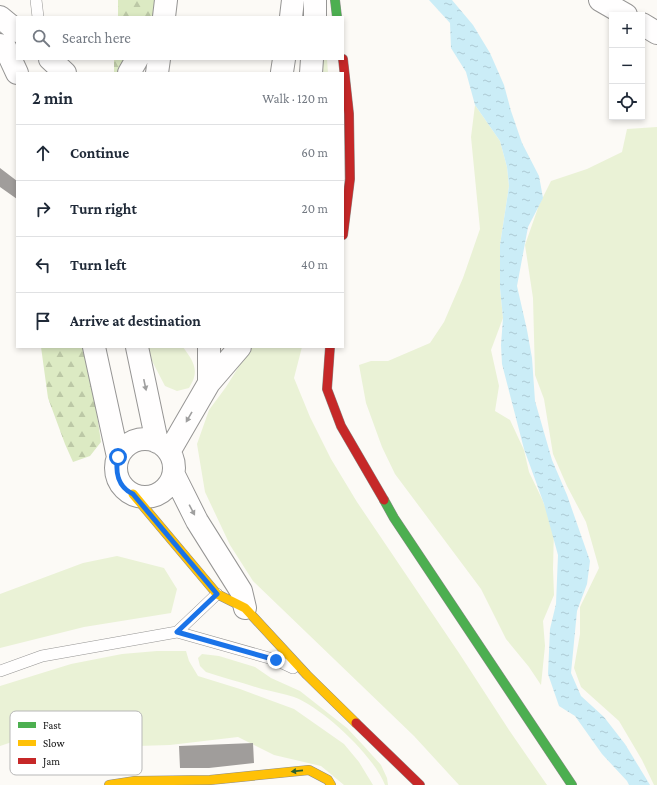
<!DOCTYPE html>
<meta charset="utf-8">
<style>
:root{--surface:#fff;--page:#f2f2f3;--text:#1f2937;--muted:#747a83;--line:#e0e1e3}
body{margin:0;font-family:"Crimson Pro",serif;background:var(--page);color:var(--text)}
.controls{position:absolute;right:12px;top:12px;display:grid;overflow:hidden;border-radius:0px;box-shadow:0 2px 6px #0003}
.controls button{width:36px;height:36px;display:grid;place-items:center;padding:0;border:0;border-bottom:1px solid var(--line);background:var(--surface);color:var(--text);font:20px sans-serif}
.stop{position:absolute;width:12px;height:12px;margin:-9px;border:3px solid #1a73e8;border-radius:50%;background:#fff}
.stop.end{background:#1a73e8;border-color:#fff;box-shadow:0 1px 4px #0008}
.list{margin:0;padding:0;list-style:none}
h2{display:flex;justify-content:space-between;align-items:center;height:52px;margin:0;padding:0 16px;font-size:17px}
h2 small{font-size:13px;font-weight:400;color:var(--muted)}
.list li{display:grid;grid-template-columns:26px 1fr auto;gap:12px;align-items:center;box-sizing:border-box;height:56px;padding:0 16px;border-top:1px solid var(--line)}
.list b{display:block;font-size:15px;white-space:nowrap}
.list em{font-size:13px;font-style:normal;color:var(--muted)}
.icon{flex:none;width:22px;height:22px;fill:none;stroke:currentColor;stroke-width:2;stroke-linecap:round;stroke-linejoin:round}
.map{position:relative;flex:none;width:657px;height:785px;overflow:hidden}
.search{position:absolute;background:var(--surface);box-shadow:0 2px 6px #0003;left:16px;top:16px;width:328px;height:44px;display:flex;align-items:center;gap:10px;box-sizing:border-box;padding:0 14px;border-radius:0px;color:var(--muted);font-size:15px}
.panel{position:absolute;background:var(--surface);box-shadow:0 2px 6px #0003;left:16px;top:72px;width:328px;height:276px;border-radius:0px}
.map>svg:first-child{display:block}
.grass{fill:#eaf2d6}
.forest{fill:url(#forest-firs)}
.water{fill:url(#water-ripples)}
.building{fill:#a09d9b}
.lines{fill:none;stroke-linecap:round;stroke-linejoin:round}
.lane-casing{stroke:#969594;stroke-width:12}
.street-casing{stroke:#969594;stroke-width:24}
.fast-casing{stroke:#8d8c8a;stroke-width:10}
.slow-casing{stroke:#8d8c8a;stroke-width:10}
.jam-casing{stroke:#8d8c8a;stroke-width:10}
.lane{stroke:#fffefe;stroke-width:11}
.street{stroke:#fffefe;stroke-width:22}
.fast{stroke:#4caf50;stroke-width:9}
.slow{stroke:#ffc107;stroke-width:9}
.jam{stroke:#c62828;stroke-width:9}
.oneway{fill:#9f9f9f}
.oneway2{fill:#2e6030}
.route{stroke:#1a73e8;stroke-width:5}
.key{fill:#fff;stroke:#b7b7b7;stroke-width:1}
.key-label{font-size:11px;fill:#101010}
</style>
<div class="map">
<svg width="657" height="785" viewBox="0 0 657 785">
<defs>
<pattern id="forest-firs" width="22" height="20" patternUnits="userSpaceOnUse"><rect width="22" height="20" fill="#dceac3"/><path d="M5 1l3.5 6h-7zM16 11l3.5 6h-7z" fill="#bcc8a6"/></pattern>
<pattern id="water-ripples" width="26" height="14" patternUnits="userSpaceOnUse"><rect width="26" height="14" fill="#cbedf7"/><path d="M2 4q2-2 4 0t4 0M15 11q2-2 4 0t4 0" fill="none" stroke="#adcad3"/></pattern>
</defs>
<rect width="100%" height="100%" fill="#fcfaf6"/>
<!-- grass -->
<path class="grass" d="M 322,59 L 327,59 L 328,73 L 322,73 Z
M 475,105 L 500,141 L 507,167 L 509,186 L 500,245 L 500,288 L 503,318 L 491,350 L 499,386 L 495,411 L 510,420 L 524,450 L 529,472 L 542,499 L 554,529 L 553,569 L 554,595 L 543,621 L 545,646 L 541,685 L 529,667 L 506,639 L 481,589 L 395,474 L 382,447 L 366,403 L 359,365 L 371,361 L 388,361 L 430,343 L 444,322 L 463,278 L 480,229 L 471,137 Z
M 657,127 L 657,785 L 654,785 L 642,760 L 619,721 L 581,687 L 574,668 L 580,634 L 580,607 L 599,568 L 586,522 L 567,486 L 553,454 L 544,399 L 535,375 L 533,298 L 525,245 L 539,205 L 551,181 L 587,169 L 622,152 L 627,129 Z
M 148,347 L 183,347 C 194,362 200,371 189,388 L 177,391 L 165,386 L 152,361 Z
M 251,347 L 302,347 L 294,378 L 310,417 L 331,459 L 357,502 L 459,653 L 509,730 L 547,785 L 459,785 L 414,736 L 253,581 L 230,545 L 205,492 L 197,444 L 209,410 L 226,387 Z
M 117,556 L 164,568 L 177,589 L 171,613 L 84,627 L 0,648 L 0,594 L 83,563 Z
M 157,651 L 186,651 L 189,661 L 198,676 L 240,689 L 294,709 L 344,744 L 359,762 L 373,785 L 344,785 L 321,766 L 274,755 L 238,737 L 170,745 L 137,746 L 93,728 L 62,719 L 9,743 L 0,746 L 0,686 L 71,664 L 122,654 Z
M 202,654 L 219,656 L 255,667 L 271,678 L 300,691 L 347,728 L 363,745 L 381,765 L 387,778 L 388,785 L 385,785 C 374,756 323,708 294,697 C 284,694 272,691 262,689 C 243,683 225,678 206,672 L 200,666 L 198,658 Z"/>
<!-- forest -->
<path class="forest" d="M 118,0 L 161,0 L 156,17 L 118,17 Z
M 114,59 L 131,59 L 122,73 L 114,73 Z
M 41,347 L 87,347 L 101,442 L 90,456 L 73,462 L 65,444 L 48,398 Z"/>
<!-- water -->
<path class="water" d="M 429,0 L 452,0 L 473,25 L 490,53 L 504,85 L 511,111 L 522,143 L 539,176 L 543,198 L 528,227 L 517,286 L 527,330 L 532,358 L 535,401 L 552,460 L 567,495 L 590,561 L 587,584 L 577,611 L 571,673 L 581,696 L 604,717 L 625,744 L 650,785 L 629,785 L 627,781 L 602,754 L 575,716 L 559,706 L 548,674 L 550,629 L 556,604 L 558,555 L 544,504 L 524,449 L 502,364 L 501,345 L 503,318 L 500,288 L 500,245 L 509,186 L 507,167 L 500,141 L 475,105 L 466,72 L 451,48 L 450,23 Z"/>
<!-- building -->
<path class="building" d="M 0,168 L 17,181 L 17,199 L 0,187 Z
M 253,743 L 254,763 L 209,768 L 180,768 L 179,746 Z"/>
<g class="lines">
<defs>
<path id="lane" d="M 36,0 L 38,17
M 177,632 L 276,660 L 293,668
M 0,671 L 42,656 L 177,632 L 217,594"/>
<path id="street" d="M 600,0 L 626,15
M 0,17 L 17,31
M 164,17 L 166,0
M 291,17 L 293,0
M 315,17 L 315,0
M 642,24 L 657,33
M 0,45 L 5,47 L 17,73
M 50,59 L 65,73
M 282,72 L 284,59
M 129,73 L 137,59
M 157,73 L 159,59
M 311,73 L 312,59
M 94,347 L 118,457
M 137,347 L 157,442
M 209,347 L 209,383
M116 468a29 29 0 1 1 58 0a29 29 0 1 1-58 0Z
M 169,452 L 209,383 L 240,347
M 174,475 L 197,521 L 241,591 L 245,608"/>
<path id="fast" d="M 335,0 L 337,17
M 384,500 L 394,518 L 572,785"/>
<path id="slow" d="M 133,494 L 217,594 L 245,608 L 307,675 L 356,723
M 109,785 L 135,781 L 210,780 L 309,770 L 328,780 L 331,785"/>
<path id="jam" d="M 343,59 L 349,114 L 350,179 L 343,235
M 330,347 L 327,389 L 341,426 L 384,500
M 356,723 L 420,785"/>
</defs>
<!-- lane casing -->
<use href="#lane" class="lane-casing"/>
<!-- street casing -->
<use href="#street" class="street-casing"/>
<!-- fast casing -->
<use href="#fast" class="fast-casing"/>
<!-- slow casing -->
<use href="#slow" class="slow-casing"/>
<!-- jam casing -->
<use href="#jam" class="jam-casing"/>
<!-- lane -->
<use href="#lane" class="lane"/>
<!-- street -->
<use href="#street" class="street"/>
<!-- fast -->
<use href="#fast" class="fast"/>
<!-- slow -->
<use href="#slow" class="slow"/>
<!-- jam -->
<use href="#jam" class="jam"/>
</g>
<!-- one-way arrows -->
<defs><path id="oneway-solid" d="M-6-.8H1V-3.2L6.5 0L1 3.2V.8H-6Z"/></defs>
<g class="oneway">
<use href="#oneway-solid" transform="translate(145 385) rotate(78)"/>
<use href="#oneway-solid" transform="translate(189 417) rotate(120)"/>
<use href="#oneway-solid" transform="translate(192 510) rotate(62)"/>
</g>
<use class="oneway2" href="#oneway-solid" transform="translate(297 771) rotate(174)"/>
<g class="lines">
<!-- route -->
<path class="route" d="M 118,457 C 115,472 118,487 133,494 L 217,594 L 177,632 L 276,660"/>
</g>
<!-- legend -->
<rect x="10" y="711" width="132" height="64" rx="6" class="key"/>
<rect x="18" y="722" width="18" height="6" fill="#4caf50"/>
<rect x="18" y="740" width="18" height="6" fill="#ffc107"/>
<rect x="18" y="758" width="18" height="6" fill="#c62828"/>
<g class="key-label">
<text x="43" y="729">Fast</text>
<text x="43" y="747">Slow</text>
<text x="43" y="765">Jam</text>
</g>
</svg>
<div class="controls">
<button>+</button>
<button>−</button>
<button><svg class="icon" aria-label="locate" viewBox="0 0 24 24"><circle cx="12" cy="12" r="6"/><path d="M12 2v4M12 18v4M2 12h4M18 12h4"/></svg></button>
</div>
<div class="stop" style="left:118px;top:457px"></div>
<div class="stop end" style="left:276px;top:660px"></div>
<div class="search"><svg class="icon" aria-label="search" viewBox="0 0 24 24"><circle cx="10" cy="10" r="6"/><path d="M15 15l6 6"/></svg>Search here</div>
<section class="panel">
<h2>2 min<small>Walk · 120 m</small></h2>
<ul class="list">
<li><svg class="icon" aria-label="ahead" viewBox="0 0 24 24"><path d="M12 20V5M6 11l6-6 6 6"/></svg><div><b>Continue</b></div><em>60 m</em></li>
<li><svg class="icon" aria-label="right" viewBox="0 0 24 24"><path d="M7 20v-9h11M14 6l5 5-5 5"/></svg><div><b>Turn right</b></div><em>20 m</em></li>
<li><svg class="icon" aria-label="left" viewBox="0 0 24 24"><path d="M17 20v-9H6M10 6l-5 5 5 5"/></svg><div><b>Turn left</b></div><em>40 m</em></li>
<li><svg class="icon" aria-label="arrive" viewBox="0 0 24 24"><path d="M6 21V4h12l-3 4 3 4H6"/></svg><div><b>Arrive at destination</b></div></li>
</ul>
</section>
</div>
